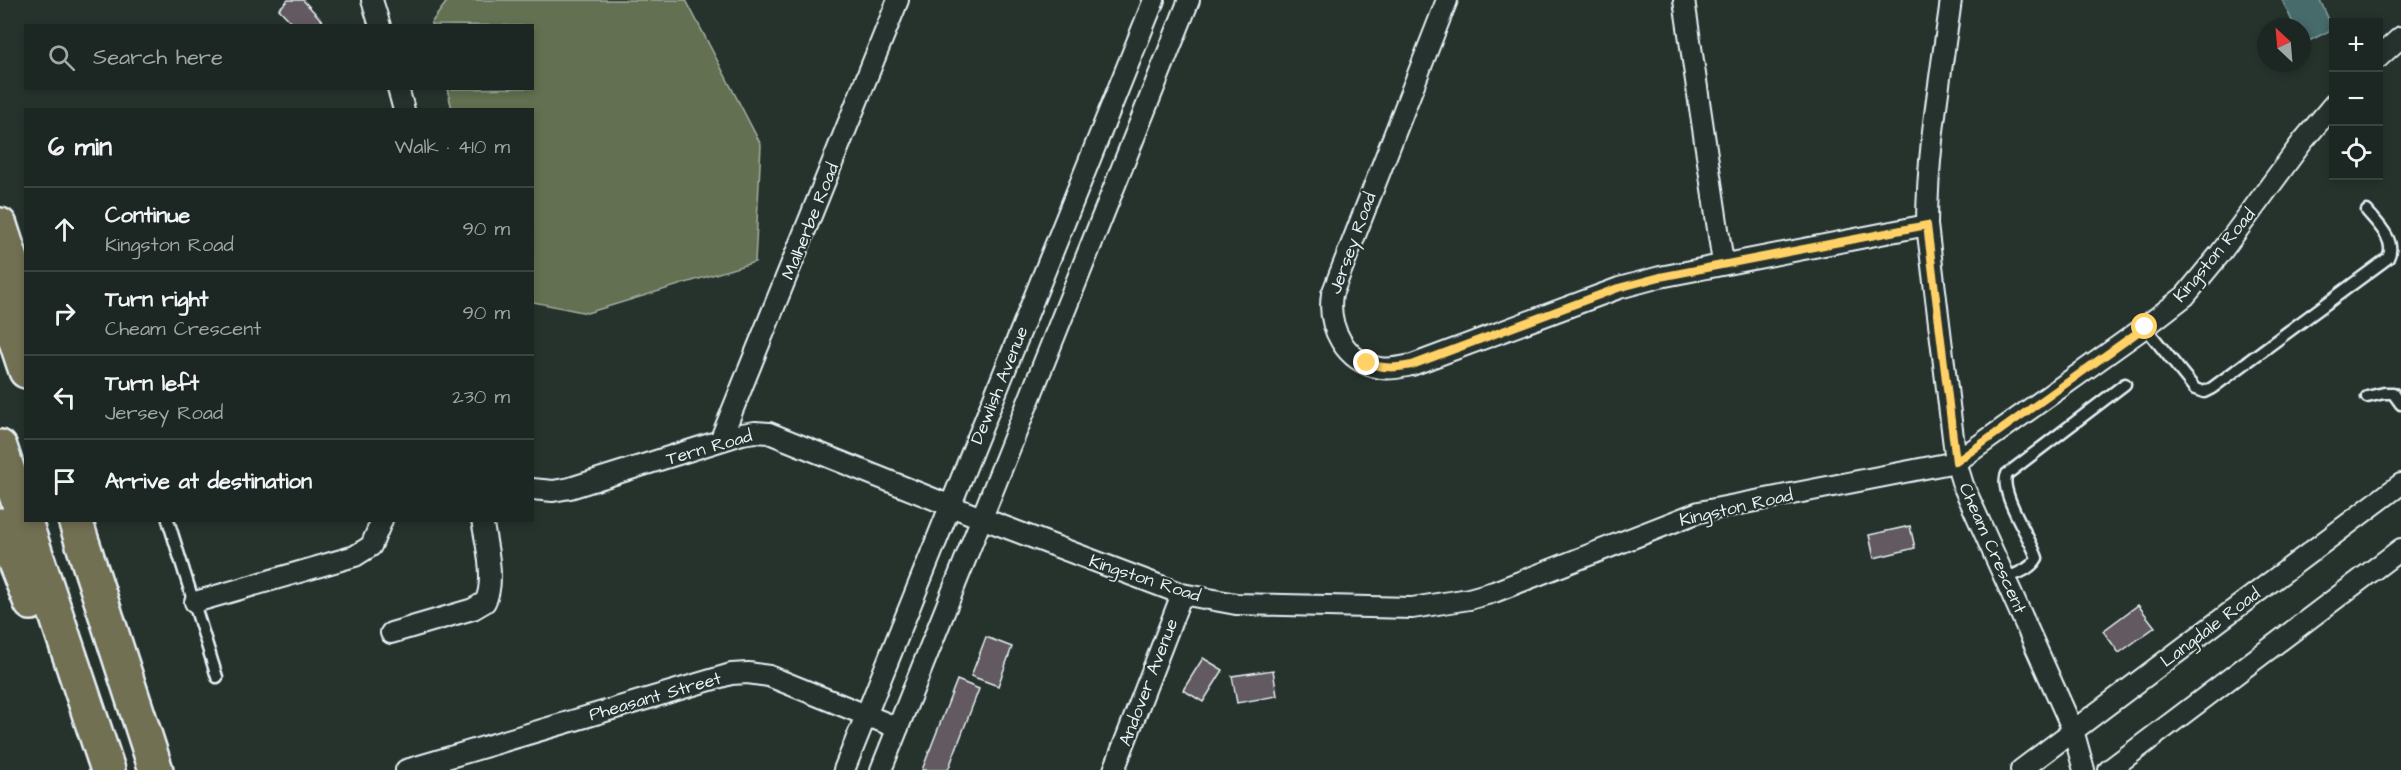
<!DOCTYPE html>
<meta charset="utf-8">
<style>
:root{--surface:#1c2622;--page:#252e2a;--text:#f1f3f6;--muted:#a0a5a5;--line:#3a4340}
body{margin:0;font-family:"Architects Daughter",sans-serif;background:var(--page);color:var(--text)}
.controls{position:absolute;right:18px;top:18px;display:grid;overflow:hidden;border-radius:0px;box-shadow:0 3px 9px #0003}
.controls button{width:54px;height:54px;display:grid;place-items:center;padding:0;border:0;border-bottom:2px solid var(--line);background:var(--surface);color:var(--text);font:30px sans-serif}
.compass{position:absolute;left:2257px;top:18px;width:54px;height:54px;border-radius:50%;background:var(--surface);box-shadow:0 3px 9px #0003;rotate:334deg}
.stop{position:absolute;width:18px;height:18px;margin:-14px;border:4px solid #ffd166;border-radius:50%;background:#fff}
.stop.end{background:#ffd166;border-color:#fff;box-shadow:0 2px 6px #0008}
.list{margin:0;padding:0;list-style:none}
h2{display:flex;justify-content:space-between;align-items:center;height:78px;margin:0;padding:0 24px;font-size:26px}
h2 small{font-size:20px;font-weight:400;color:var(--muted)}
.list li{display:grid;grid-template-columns:39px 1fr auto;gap:18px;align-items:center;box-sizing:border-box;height:84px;padding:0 24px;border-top:2px solid var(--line)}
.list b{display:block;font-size:22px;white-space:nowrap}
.list p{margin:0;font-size:20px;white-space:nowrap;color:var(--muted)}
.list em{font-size:20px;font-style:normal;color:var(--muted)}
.icon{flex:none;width:33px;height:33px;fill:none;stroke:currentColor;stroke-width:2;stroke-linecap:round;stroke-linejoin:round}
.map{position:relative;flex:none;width:2401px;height:770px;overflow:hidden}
.search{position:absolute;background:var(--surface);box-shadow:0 3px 9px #0003;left:24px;top:24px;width:510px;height:66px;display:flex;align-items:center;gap:15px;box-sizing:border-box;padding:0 21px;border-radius:0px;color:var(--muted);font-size:22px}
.panel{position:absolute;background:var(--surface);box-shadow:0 3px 9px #0003;left:24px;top:108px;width:510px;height:414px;border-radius:0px}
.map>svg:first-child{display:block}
.green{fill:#637051;stroke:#a6b0a4;stroke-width:1.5}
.water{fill:#466b6a;stroke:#87a1a3;stroke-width:1.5}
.building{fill:#625a61;stroke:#e8f1f8;stroke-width:1.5}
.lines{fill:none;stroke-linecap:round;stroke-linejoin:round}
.lane-casing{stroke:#e8f1f8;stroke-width:15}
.street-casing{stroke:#e8f1f8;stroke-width:24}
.highway-casing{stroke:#e8f1f8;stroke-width:38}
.lane{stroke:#26332d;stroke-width:10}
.street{stroke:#26332d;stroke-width:20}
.highway{stroke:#716f52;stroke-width:33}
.route{stroke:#ffd166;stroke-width:8}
.labels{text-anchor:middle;stroke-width:4.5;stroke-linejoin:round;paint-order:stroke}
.street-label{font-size:18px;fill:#e8f1f8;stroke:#26332d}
</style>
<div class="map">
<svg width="2401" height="770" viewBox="0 0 2401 770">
<rect width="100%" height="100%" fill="#26332d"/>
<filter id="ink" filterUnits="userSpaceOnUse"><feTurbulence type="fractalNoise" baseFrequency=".0167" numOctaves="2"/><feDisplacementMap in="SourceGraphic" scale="12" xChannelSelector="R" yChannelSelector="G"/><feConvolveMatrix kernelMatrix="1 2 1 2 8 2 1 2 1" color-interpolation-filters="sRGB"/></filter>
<g filter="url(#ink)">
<!-- green -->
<path class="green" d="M 448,0 L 686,0 L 761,145 L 755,262 L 587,313 L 533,302 L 532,110 L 452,109 L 447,89 L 532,88 L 532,26 L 431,25 L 431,23 Z"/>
<!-- water -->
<path class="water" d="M 2282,0 L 2320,0 L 2333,29 L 2303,44 L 2302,27 L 2295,27 Z"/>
<!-- building -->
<path class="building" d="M 288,0 L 303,0 L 327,26 L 295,26 L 279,9 Z
M 1910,526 L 1915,548 L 1874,558 L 1869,535 Z
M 2138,605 L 2155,627 L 2119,653 L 2103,631 Z
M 986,637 L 1012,647 L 998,686 L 971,676 Z
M 1203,658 L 1223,670 L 1203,702 L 1183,690 Z
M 1273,670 L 1277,696 L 1237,703 L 1232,676 Z
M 957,680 L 979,689 L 948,770 L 922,770 Z"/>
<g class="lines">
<defs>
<path id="lane" d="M 2145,327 L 2195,389 L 2204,392 L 2212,388 L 2388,258 C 2397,241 2377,223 2367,211
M 2367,397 L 2384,393 L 2393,393 L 2401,404
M 168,520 L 217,677
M 2006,578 C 2018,573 2030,570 2037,558 C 2031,539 1998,491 2007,474 L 2125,384"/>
<path id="street" d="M 372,0 L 380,26
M 1447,0 L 1332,294 C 1327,327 1345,362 1380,368 C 1391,370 1402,367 1412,365 L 1619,288 L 1660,277 L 1927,225
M 1684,0 L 1723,263
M 1951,0 C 1941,75 1927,150 1927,225 L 1956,462 L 1963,485 L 2073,730 L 2084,770
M 2378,58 L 2401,37
M 398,88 L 404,110
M 720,441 L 898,0
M 532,489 L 553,491 L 570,488 L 742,434 L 755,432 L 769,433 L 981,518 L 1182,594 L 1236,604 L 1412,608 L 1469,599 L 1494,592 L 1699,512 L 1956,462 L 2145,327 L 2185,296 L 2219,255 L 2303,141 L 2334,104
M 195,602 L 355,556 L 371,546 L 382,520
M 391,633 L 473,609 L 485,602 C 496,582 486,542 482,520
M 406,770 L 731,674 L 748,673 L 769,676 L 898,728
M 844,770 L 1154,0
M 881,770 L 1189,0
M 1114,770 L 1182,594
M 2021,770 L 2401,484
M 2109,770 L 2401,549"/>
<path id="highway" d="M 0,225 L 26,305
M 0,293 L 26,371
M 0,447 L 108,770
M 75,520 L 156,770
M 0,525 L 31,603"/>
</defs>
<!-- lane casing -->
<use href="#lane" class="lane-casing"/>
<!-- street casing -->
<use href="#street" class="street-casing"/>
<!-- highway casing -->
<use href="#highway" class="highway-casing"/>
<!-- lane -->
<use href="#lane" class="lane"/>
<!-- street -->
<use href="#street" class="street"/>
<!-- highway -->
<use href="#highway" class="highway"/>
</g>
</g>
<g class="lines" filter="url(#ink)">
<!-- route -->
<path class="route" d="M 1367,363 C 1383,369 1396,368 1412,365 L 1618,288 L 1660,277 L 1927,225 L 1956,462 L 2145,327"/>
</g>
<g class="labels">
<!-- street labels -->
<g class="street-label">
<text transform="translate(810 221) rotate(-68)" y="6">Malherbe Road</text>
<text transform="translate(1352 243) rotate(-70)" y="6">Jersey Road</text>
<text transform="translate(2214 255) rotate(-50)" y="6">Kingston Road</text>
<text transform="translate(999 385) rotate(-68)" y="6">Dewlish Avenue</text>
<text transform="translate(709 447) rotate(-16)" y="6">Tern Road</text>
<text transform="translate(1736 507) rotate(-13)" y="6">Kingston Road</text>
<text transform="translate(1993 548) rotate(66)" y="6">Cheam Crescent</text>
<text transform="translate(1145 578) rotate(18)" y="6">Kingston Road</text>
<text transform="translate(2210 627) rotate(-37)" y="6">Langdale Road</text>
<text transform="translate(1148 682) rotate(-69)" y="6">Andover Avenue</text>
<text transform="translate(655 696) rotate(-16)" y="6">Pheasant Street</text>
</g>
</g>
</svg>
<div class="controls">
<button>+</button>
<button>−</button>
<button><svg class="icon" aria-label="locate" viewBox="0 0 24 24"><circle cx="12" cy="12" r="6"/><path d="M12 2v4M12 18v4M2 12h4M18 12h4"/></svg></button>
</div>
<svg class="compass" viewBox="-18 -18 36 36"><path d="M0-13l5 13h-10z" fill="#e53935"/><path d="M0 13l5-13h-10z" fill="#a0a5a5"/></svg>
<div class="stop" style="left:2145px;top:327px"></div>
<div class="stop end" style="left:1367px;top:363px"></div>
<div class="search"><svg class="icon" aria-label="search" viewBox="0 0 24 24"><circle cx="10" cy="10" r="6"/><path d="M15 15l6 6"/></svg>Search here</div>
<section class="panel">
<h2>6 min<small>Walk · 410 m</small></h2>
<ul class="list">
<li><svg class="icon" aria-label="ahead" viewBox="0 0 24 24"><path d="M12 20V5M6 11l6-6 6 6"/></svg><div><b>Continue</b><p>Kingston Road</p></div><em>90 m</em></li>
<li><svg class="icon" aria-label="right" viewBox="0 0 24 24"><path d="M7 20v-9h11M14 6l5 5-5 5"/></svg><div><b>Turn right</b><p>Cheam Crescent</p></div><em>90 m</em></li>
<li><svg class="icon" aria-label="left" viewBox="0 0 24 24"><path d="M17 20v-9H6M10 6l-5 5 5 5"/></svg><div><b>Turn left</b><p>Jersey Road</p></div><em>230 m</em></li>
<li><svg class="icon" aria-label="arrive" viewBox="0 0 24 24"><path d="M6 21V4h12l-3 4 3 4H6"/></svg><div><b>Arrive at destination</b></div></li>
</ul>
</section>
</div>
